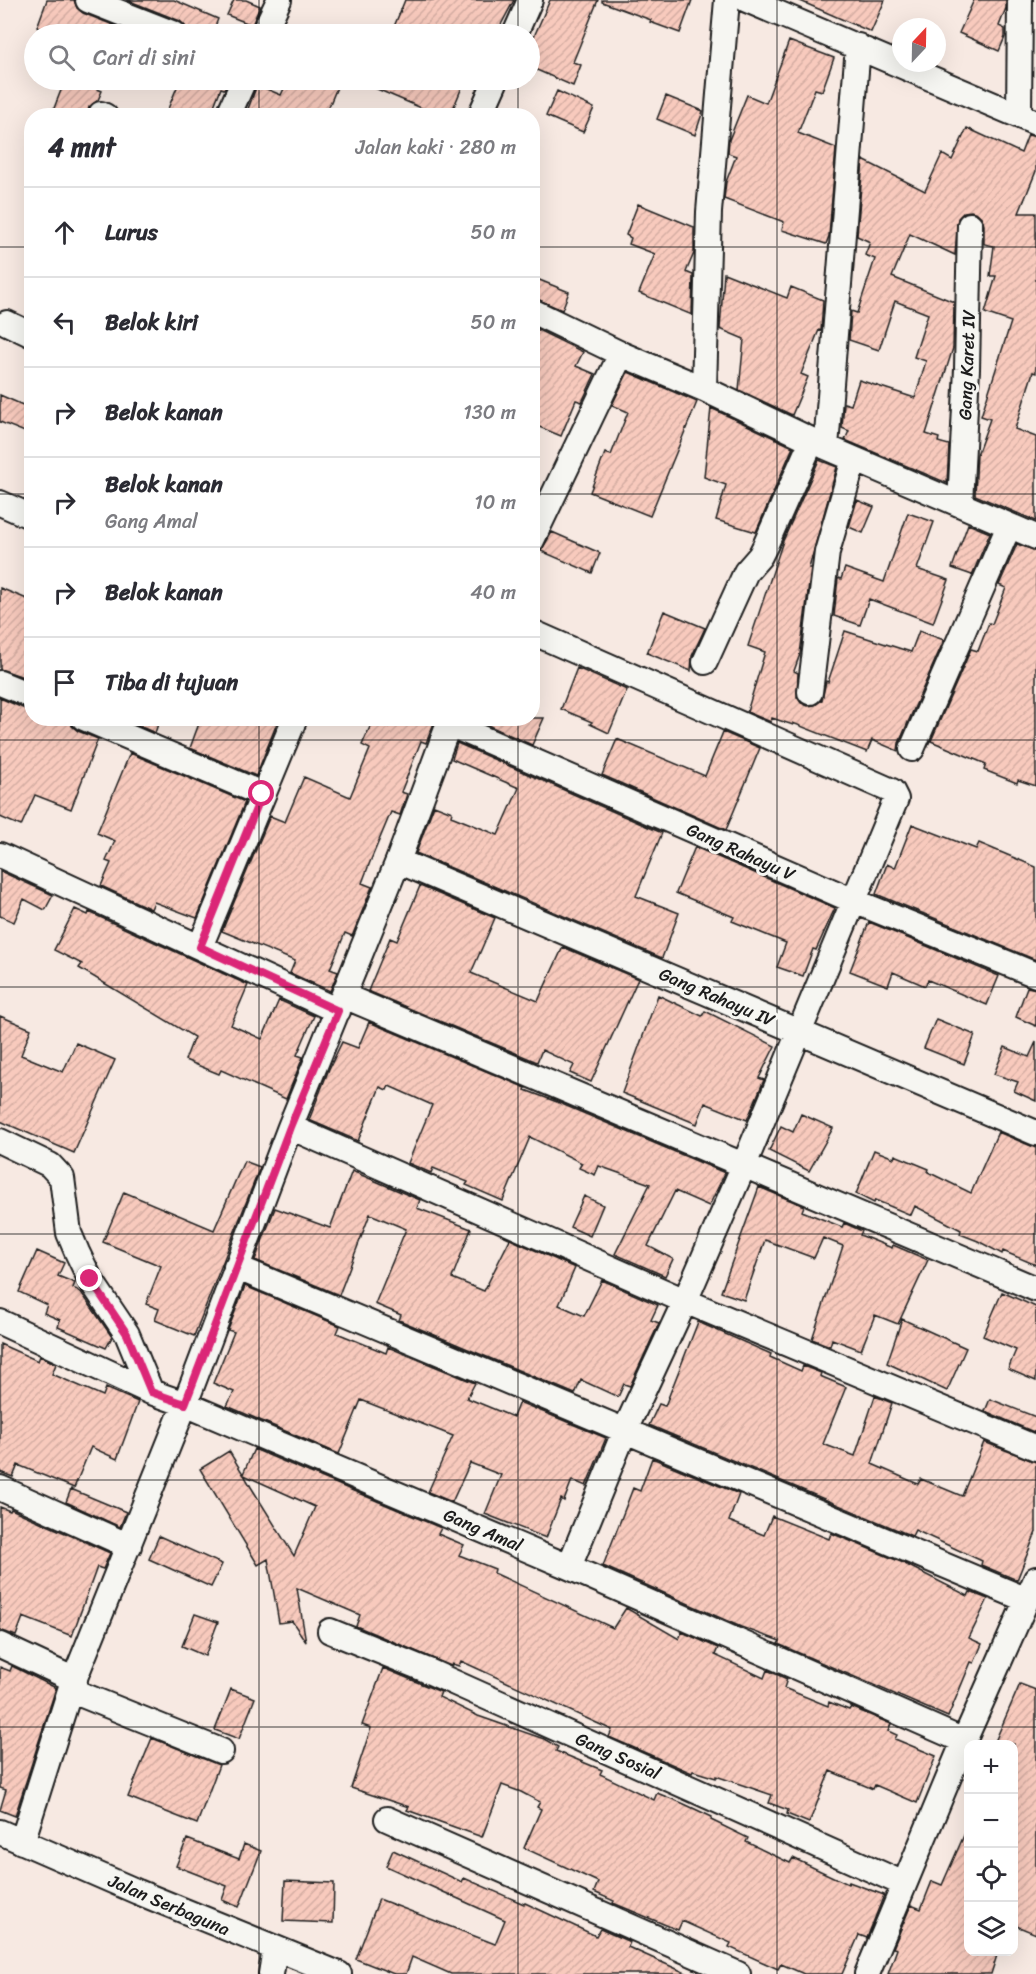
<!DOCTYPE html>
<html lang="id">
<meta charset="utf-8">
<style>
:root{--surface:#fff;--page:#f7f7f7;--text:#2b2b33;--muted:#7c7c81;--line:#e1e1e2}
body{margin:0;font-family:Sriracha,sans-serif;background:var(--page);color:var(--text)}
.controls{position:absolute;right:18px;bottom:18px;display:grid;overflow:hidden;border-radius:12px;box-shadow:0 6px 24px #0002}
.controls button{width:54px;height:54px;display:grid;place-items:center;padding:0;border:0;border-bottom:2px solid var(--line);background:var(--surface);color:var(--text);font:30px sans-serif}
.compass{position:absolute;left:892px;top:18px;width:54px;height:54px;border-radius:50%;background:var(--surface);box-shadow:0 6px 24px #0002;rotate:22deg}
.stop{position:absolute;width:18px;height:18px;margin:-14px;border:4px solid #db2777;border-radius:50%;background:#fff}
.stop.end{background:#db2777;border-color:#fff;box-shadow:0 2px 6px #0008}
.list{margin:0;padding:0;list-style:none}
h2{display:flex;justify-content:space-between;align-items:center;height:78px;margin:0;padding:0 24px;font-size:26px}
h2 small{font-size:20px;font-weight:400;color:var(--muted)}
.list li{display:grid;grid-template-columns:39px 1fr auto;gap:18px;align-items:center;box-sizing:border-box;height:90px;padding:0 24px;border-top:2px solid var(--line)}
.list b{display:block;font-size:22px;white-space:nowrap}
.list p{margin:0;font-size:20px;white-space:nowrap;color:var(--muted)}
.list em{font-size:20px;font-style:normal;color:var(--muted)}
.icon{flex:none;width:33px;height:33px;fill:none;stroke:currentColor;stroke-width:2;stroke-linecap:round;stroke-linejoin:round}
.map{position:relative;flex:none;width:1036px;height:1974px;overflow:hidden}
.search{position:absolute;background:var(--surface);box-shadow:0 6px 24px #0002;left:24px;top:24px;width:516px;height:66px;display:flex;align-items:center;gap:15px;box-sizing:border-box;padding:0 21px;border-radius:33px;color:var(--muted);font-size:22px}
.panel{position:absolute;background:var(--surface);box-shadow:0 6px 24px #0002;left:24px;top:108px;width:516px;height:618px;border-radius:24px}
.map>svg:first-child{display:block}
.building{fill:url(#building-hatch);stroke:#1c1c1c;stroke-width:1.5;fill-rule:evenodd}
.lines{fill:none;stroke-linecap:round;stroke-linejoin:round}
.street-casing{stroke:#1c1c1c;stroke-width:28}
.street{stroke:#f6f6f2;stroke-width:24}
.route{stroke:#db2777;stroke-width:8}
.grid{fill:none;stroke:#1c1c1c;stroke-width:1.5;stroke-opacity:0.55}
.labels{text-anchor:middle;stroke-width:6;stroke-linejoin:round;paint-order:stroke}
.street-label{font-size:18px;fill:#1c1c1c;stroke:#f6f6f2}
</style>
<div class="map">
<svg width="1036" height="1974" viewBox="0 0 1036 1974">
<defs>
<pattern id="building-hatch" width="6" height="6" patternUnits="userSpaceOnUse" patternTransform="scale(1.5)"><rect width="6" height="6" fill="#f8cabd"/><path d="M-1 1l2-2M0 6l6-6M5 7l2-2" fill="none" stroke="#d4ada2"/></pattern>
</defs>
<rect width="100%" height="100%" fill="#f7e9e2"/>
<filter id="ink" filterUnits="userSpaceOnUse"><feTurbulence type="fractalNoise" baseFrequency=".0167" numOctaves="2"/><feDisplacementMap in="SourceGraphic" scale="12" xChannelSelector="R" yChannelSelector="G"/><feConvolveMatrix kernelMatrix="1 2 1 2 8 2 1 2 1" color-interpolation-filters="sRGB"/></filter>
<g filter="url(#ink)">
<!-- building -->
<path class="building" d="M 47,0 L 74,0 L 77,8 L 83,13 L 136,34 L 56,34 L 37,27 Z
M 127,0 L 174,0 L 218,19 L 212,34 L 188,34 L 185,26 L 180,21 Z
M 234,0 L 246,0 L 260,6 L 252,25 L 227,15 Z
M 405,0 L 514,0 L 496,34 L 391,34 Z
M 550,0 L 598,0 L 573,62 L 581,65 L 573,86 L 530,67 L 530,61 L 537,43 L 532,41 Z
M 602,0 L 692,0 L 680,33 L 650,22 L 651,20 L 602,2 Z
M 798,0 L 885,0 L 871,32 Z
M 974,0 L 1006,0 L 1006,8 L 999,26 L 1005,29 L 1005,37 L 999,51 L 959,33 Z
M 789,41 L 834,58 L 822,91 L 815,89 L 798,133 L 836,148 L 829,236 L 826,244 L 782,230 L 784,222 L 724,199 L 726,182 L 736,156 L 728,153 L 729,140 L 747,95 L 766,103 Z
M 65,80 L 98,80 L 95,88 L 102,91 L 98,100 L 89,107 L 87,116 L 51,116 Z
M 180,80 L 229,80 L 224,89 L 221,88 L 210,116 L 165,116 Z
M 288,80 L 340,80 L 325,116 L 262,116 L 248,109 L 257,85 L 281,95 Z
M 356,80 L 465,80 L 450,116 L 440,116 Z
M 557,91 L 594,108 L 583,132 L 546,116 Z
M 666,96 L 703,111 L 695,135 L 657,119 Z
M 967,128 L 1021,153 L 1028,135 L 1036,137 L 1036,171 L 1019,213 L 1036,213 L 1036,373 L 1033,372 L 1015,429 L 1036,437 L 1036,521 L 975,495 L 977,455 L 990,419 L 981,416 L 1011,322 L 985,313 L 996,276 L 990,276 L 994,246 L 984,244 L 984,225 L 982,218 L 977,213 L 971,211 L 964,212 L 958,218 L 955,255 L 910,234 L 892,277 L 954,302 L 953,348 L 926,434 L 939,438 L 938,442 L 949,445 L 947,483 L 845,440 L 849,431 L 842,428 L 844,403 L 851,405 L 859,380 L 915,398 L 926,361 L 914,357 L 928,314 L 895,301 L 879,350 L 849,340 L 851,311 L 857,313 L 875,259 L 865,255 L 870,242 L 857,236 L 863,160 L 925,191 L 942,154 L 952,160 Z
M 638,204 L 694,227 L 694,253 L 686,272 L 693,275 L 692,315 L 639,293 L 655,254 L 629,244 L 631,238 L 626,235 Z
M 724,273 L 787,298 L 791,287 L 823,300 L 821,331 L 819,330 L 801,374 L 808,377 L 792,415 L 739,390 L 744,339 L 720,329 Z
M 532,277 L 569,292 L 562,310 L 532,297 Z
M 532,327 L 583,352 L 576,366 L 595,374 L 582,402 L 576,400 L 561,436 L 532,424 Z
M 628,372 L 697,402 L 650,516 L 590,492 L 605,453 L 611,455 L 628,412 L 612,405 Z
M 0,395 L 32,409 L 32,435 L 0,422 Z
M 711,408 L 793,447 L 756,532 L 716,520 L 726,485 L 704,477 Z
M 819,460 L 837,467 L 809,568 L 811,568 L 800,654 L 794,671 L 798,673 L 797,697 L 801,703 L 808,706 L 815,705 L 822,700 L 826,681 L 828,682 L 845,631 L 911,652 L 919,631 L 944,640 L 899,743 L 898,751 L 872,740 L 867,752 L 793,723 L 793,725 L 772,718 L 771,722 L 747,712 L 765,652 L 748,646 L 783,541 Z
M 857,500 L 874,507 L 863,533 L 849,527 Z
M 908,513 L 934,522 L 917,569 L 949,580 L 933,623 L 869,599 L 860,625 L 834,616 L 838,578 L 841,579 L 845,568 L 884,582 Z
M 968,524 L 990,533 L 972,575 L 952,568 Z
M 552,532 L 600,553 L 592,573 L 541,551 Z
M 1017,544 L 1036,551 L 1036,786 L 1018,780 L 1017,783 L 984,770 L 986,764 L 931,741 L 971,649 L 978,651 L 989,623 L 992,624 L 1006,588 L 999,585 Z
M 0,588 L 32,601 L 32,680 L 0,669 Z
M 664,611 L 705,628 L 692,656 L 691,671 L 647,653 Z
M 577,668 L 627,690 L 609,733 L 590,724 L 592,722 L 561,709 Z
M 0,698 L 32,712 L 32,718 L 70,718 L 72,726 L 78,731 L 98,739 L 71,809 L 35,795 L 21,826 L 0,817 Z
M 121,718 L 160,718 L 155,733 Z
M 201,718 L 267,718 L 277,723 L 256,776 L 190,748 Z
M 374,718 L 436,718 L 426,743 L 421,741 L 401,792 L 407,794 L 400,815 L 391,812 L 370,862 L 362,883 L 372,887 L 353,934 L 352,936 L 345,933 L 330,969 L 338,972 L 330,991 L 290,973 L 295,961 L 222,931 L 270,816 L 285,822 L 304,777 L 350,797 L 370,749 L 362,745 Z
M 472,718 L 544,718 L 532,745 Z
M 723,732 L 760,748 L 726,830 L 602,775 L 617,739 L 705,776 Z
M 457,743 L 662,833 L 636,896 L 679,913 L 662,958 L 416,853 L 434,805 L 452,812 L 451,816 L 498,835 L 519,788 L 452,759 Z
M 130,753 L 245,802 L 197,918 L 154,902 L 151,909 L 101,886 L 111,863 L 106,861 L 115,841 L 97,833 Z
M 912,824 L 976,849 L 979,843 L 1036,867 L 1036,960 L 876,894 L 887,864 L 895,868 Z
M 695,847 L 835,908 L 816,950 L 813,949 L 803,976 L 777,967 L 786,943 L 732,921 L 734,917 L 676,893 Z
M 0,871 L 53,895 L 45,910 L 24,899 L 14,922 L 0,916 Z
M 420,886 L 495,918 L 471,973 L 538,1001 L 563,947 L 638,979 L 591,1082 L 570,1073 L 574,1065 L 542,1050 L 537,1062 L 368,991 L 390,938 L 397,941 Z
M 75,909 L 88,915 L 89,912 L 248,985 L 231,1025 L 262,1039 L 279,1000 L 314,1016 L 297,1055 L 303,1057 L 286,1099 L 221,1070 L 219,1074 L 185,1060 L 194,1037 L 79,968 L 82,964 L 54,950 Z
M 869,922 L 999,976 L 987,1005 L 928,980 L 925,986 L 893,972 L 888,986 L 850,971 Z
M 1027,987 L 1036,989 L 1036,1026 L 1016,1017 Z
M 658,995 L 702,1016 L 705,1011 L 775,1046 L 759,1078 L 764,1080 L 747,1120 L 705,1103 L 697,1124 L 622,1093 Z
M 0,1016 L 31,1029 L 21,1055 L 63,1072 L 76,1043 L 115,1060 L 74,1153 L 0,1121 Z
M 936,1019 L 975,1035 L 964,1064 L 924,1048 Z
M 369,1022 L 526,1088 L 525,1090 L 557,1102 L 725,1173 L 709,1206 L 675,1191 L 648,1246 L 673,1259 L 665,1276 L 615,1254 L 650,1184 L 599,1166 L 595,1175 L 579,1168 L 582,1163 L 530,1137 L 503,1201 L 466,1185 L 468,1182 L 433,1168 L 431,1173 L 408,1163 L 432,1105 L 389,1086 L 387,1090 L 380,1087 L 358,1141 L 309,1120 L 329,1069 L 342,1042 L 358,1048 Z
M 1036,1042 L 1036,1101 L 1014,1091 L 1018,1082 L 994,1074 L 1005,1047 L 1029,1057 Z
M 801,1114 L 833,1128 L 809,1171 L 769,1151 L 781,1126 L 793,1132 Z
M 998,1132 L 1036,1148 L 1036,1265 L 1003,1251 L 1002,1254 L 978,1241 L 960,1234 L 961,1230 L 915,1206 L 911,1215 L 875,1200 L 874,1203 L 856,1194 L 874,1150 L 894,1158 L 895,1155 L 929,1169 L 928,1172 L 971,1193 Z
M 244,1161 L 260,1167 L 194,1336 L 155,1320 L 159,1309 L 146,1304 L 161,1266 L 103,1242 L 124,1192 L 214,1230 Z
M 352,1171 L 420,1200 L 417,1208 L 471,1229 L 452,1278 L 484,1291 L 510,1239 L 575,1268 L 559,1305 L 584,1316 L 602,1280 L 658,1305 L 651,1320 L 659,1323 L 630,1386 L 624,1384 L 618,1397 L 581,1380 L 575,1394 L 399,1320 L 401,1315 L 375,1304 L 406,1229 L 370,1214 L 339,1295 L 255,1260 L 275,1208 L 330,1228 Z
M 759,1187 L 804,1206 L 802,1211 L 842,1227 L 844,1223 L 862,1231 L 860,1235 L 892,1248 L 893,1245 L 928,1260 L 898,1324 L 875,1315 L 861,1350 L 832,1339 L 830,1346 L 812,1339 L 843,1246 L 823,1238 L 814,1258 L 765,1240 L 744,1300 L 721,1292 Z
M 584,1196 L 603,1205 L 590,1236 L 570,1227 Z
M 37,1251 L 64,1263 L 58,1276 L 75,1283 L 73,1288 L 81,1292 L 112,1337 L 106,1348 L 58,1327 L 60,1320 L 44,1313 L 47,1305 L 19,1292 Z
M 245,1286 L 340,1326 L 337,1333 L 386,1353 L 388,1347 L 475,1383 L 467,1398 L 513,1417 L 519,1402 L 606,1438 L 586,1486 L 572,1480 L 564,1501 L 561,1499 L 546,1538 L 485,1514 L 501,1475 L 470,1463 L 452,1502 L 428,1492 L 453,1436 L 361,1400 L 339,1454 L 227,1406 L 234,1392 L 213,1383 L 234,1332 L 228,1330 Z
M 1002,1292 L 1036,1307 L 1036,1381 L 1008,1369 L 1016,1350 L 983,1336 Z
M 902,1319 L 966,1348 L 947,1391 L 887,1363 Z
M 698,1322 L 771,1354 L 770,1357 L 801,1371 L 803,1366 L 821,1373 L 820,1376 L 846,1387 L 823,1444 L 855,1456 L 875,1396 L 892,1403 L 872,1464 L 918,1484 L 921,1479 L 962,1496 L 984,1442 L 1036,1462 L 1036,1532 L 1017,1580 L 981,1565 L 982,1561 L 915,1530 L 912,1536 L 649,1425 L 659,1404 L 665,1406 Z
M 0,1344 L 38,1361 L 40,1356 L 56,1364 L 52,1374 L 103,1396 L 106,1388 L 138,1402 L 117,1459 L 91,1447 L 74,1488 L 18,1465 L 13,1477 L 0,1472 Z
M 990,1399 L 1036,1417 L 1036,1433 L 985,1411 Z
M 254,1449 L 441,1528 L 438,1534 L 464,1545 L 459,1555 L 495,1569 L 494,1573 L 613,1628 L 626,1608 L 679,1639 L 682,1632 L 718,1648 L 715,1655 L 764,1678 L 767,1670 L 787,1679 L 784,1688 L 828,1706 L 829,1702 L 849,1710 L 851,1707 L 891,1724 L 888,1731 L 897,1735 L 895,1739 L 936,1756 L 917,1803 L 875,1785 L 873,1789 L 830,1771 L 809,1823 L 787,1814 L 788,1810 L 769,1803 L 772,1795 L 716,1776 L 716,1778 L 693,1771 L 692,1773 L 609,1737 L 612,1730 L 461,1661 L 459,1666 L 452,1664 L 451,1666 L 356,1626 L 360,1615 L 297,1588 L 306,1642 L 292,1621 L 279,1623 L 268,1559 L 258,1565 L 200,1469 L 229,1451 L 243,1474 ZM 244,1475 L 315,1507 L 294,1556 L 251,1487 Z
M 652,1458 L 739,1494 L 729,1521 L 764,1535 L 772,1516 L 829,1539 L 831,1533 L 901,1562 L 968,1596 L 970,1592 L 988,1599 L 969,1638 L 982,1644 L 974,1663 L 971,1662 L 948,1717 L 778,1644 L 780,1641 L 741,1627 L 603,1566 L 633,1488 L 640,1491 Z
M 71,1489 L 126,1512 L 120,1527 L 66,1502 Z
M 0,1507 L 10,1511 L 11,1509 L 110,1553 L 103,1569 L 97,1567 L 72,1636 L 23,1617 L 16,1636 L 0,1630 Z
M 159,1536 L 222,1564 L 211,1587 L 149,1559 Z
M 195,1614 L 218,1622 L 205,1656 L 182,1646 Z
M 12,1666 L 56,1688 L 15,1816 L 0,1810 L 6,1790 L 0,1788 L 0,1667 L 10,1671 Z
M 383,1668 L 441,1692 L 439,1697 L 478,1716 L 544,1739 L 558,1747 L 556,1751 L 602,1770 L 600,1774 L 654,1800 L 657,1793 L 682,1803 L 712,1817 L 711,1820 L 748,1838 L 746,1842 L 790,1863 L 793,1858 L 848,1884 L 849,1882 L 884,1895 L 867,1938 L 859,1935 L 842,1974 L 804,1974 L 781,1964 L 778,1969 L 729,1947 L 731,1943 L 682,1921 L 678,1930 L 613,1903 L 614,1901 L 594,1892 L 598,1882 L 524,1848 L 541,1809 L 537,1807 L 540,1802 L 521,1792 L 502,1785 L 482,1837 L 407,1810 L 409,1807 L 351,1788 L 371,1728 L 362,1725 Z
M 1020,1684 L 1036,1690 L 1036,1934 L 1014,1925 L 1014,1744 L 994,1744 Z
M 231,1689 L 255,1698 L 239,1739 L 215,1730 Z
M 152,1738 L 219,1765 L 197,1824 L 128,1797 Z
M 969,1824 L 969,1952 L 998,1952 L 991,1974 L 888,1974 L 897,1949 L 893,1948 L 911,1905 L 921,1909 L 932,1881 L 942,1885 Z
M 187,1839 L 239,1859 L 244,1844 L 261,1851 L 239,1907 L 222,1900 L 227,1886 L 176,1866 Z
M 393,1850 L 462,1882 L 464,1878 L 524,1904 L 525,1903 L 596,1936 L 600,1929 L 630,1942 L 628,1947 L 688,1974 L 451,1974 L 412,1957 L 406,1974 L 394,1974 L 356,1959 L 379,1899 L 495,1944 L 505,1920 L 386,1866 Z
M 285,1881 L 334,1883 L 333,1923 L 283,1921 Z"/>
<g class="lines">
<defs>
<path id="street" d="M 88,0 L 174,34
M 747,0 L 1036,123
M 263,34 L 279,0
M 515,34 L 530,0
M 101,114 L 105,116
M 1019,115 L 1020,0
M 228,116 L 244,80
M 480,116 L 496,80
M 532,311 L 621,354 L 704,389 L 826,447 L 1036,537
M 7,323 L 32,335
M 704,389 L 709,212 L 727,0
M 826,447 L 858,46
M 0,503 L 32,517
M 960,504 L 967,369 L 970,225
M 532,540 L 621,354
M 532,632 L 892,791 L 896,799 L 744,1165 L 685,1301 L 625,1430 L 569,1567
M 705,662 L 746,572 L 760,556 L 765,546 L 812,440
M 0,683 L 32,696
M 810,692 L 827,552 L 854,459
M 84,718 L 262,794
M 449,724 L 854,901 L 1036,975
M 912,749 L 1009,526
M 0,855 L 338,1011
M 398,861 L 1036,1133
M 200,947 L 295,718
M 344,996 L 1036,1289
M 290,1127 L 685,1301 L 1036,1448
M 0,1141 L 50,1165 L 62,1178 L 69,1233 L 77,1252 L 90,1279 L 127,1334 L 151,1392
M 236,1267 L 1027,1600
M 0,1322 L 151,1392 L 185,1404 L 569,1567 L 964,1741
M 0,1488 L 129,1546
M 330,1631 L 426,1670 L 904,1884
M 0,1645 L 75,1680
M 70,1690 L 221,1751
M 387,1819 L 738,1974
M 0,1832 L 138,1892 L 339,1974
M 22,1842 L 70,1690 L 185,1404 L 290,1127 L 398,861 L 451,718
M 271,1974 L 275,1949
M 867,1974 L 964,1741 L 1036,1579"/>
</defs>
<!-- street casing -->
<use href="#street" class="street-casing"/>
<!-- street -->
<use href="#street" class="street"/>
</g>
</g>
<g class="lines" filter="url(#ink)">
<!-- route -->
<path class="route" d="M 90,1279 L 127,1334 L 151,1392 L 185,1404 L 290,1127 L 338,1011 L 200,947 L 262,794"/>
</g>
<!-- grid -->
<path class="grid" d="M 259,0 L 259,34M 518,0 L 518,34M 777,0 L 777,1974M 259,80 L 259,116M 518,80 L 518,116M 0,247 L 32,247M 532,247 L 1036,247M 0,494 L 32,494M 532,494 L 1036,494M 259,718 L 259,1974M 518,718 L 518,1974M 0,740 L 1036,740M 0,987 L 1036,987M 0,1234 L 1036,1234M 0,1480 L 1036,1480M 0,1727 L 1036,1727"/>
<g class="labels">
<!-- street labels -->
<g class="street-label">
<text transform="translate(967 365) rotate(-88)" y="6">Gang Karet IV</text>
<text transform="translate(741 852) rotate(24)" y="6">Gang Rahayu V</text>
<text transform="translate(717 997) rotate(23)" y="6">Gang Rahayu IV</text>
<text transform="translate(483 1530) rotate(23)" y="6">Gang Amal</text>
<text transform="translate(618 1756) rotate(24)" y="6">Gang Sosial</text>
<text transform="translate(169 1905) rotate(23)" y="6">Jalan Serbaguna</text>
</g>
</g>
</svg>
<div class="controls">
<button>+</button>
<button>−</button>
<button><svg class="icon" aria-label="locate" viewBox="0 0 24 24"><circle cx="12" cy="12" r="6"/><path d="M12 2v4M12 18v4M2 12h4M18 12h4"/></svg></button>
<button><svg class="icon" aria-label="layers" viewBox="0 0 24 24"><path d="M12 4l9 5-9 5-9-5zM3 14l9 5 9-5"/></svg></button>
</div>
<svg class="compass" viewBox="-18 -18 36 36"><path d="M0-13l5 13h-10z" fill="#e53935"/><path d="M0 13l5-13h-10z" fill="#7c7c81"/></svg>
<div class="stop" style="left:262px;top:794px"></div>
<div class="stop end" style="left:90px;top:1279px"></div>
<div class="search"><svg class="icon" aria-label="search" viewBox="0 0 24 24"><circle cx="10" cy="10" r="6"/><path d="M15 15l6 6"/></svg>Cari di sini</div>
<section class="panel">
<h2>4 mnt<small>Jalan kaki · 280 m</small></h2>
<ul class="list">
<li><svg class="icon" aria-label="ahead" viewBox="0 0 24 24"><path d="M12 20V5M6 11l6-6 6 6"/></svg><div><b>Lurus</b></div><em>50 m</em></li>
<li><svg class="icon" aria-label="left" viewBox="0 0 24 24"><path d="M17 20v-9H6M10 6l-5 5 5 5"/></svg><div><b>Belok kiri</b></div><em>50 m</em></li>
<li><svg class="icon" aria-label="right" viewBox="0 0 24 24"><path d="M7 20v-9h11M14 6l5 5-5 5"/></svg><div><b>Belok kanan</b></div><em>130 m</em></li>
<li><svg class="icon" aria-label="right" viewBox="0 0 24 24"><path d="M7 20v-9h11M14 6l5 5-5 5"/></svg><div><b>Belok kanan</b><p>Gang Amal</p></div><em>10 m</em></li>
<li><svg class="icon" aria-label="right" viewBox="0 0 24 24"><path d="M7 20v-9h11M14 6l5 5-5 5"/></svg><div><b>Belok kanan</b></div><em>40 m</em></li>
<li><svg class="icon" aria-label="arrive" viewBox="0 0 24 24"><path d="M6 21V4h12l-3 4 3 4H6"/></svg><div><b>Tiba di tujuan</b></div></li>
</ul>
</section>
</div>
